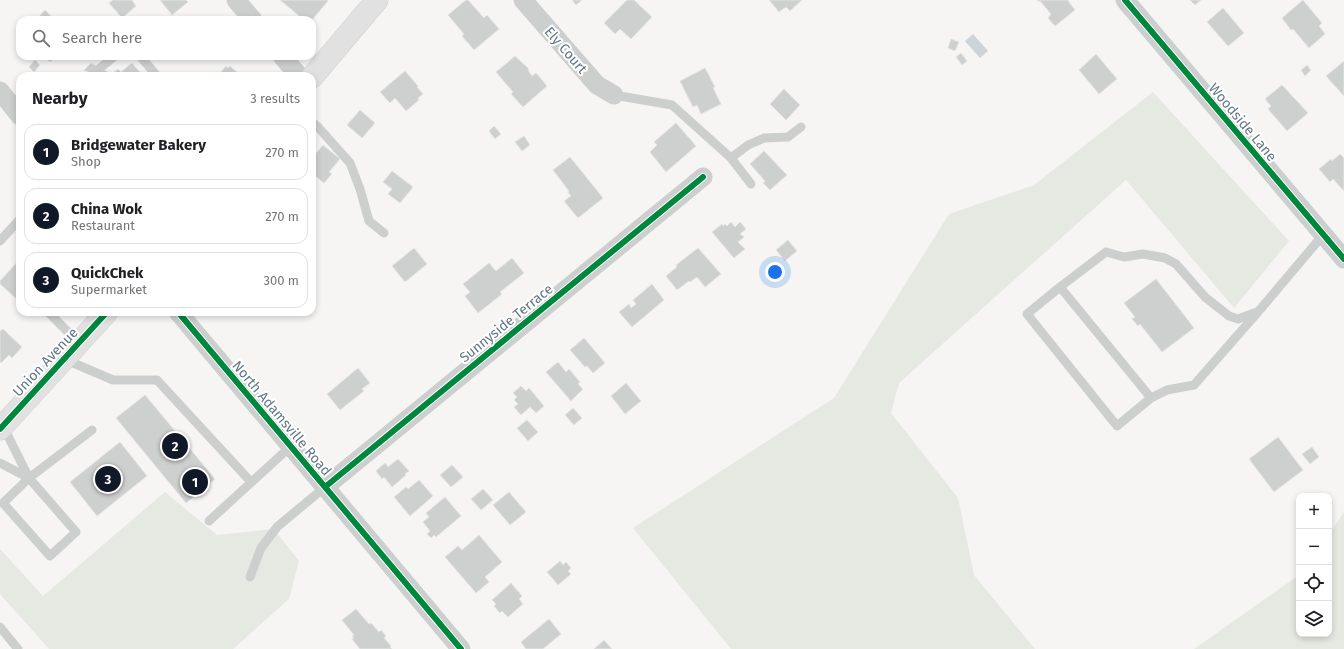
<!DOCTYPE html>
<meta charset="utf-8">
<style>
:root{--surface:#fff;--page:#f6f6f6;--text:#202124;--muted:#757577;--line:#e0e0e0;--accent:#111827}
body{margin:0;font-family:"Fira Sans",sans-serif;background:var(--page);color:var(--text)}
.controls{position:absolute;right:12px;bottom:12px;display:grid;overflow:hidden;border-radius:8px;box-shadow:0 2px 6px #0003}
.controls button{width:36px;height:36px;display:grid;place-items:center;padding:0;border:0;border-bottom:1px solid var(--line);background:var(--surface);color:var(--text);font:20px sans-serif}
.you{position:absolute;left:775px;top:272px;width:14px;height:14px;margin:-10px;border:3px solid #fff;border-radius:50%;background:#1a73e8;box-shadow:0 0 0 6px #1a73e833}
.badge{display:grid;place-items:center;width:26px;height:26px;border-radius:50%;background:var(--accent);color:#fff;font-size:13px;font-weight:700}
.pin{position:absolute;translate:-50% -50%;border:2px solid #fff;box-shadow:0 1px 4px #0006}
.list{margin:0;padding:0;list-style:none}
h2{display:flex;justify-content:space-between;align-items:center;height:52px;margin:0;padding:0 16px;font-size:17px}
h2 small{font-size:13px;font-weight:400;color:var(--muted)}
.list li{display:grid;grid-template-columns:26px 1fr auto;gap:12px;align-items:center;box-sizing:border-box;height:56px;margin:0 8px 8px;padding:0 8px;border:1px solid var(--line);border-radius:12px}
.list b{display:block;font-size:15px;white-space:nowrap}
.list p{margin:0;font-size:13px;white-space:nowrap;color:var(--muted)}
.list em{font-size:13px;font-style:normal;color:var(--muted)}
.icon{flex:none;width:22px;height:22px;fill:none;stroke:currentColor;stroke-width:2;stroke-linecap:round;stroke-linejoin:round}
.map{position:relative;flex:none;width:1344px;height:649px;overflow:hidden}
.search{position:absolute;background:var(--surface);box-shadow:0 2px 6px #0003;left:16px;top:16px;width:300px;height:44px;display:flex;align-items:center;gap:10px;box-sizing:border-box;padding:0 14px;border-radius:12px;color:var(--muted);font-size:15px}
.panel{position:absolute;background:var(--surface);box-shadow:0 2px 6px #0003;left:16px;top:72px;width:300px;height:244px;border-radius:12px}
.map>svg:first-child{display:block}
.green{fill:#e6e8e2}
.water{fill:#cbd4d6}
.building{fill:#cecfcf;stroke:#e5e4e4}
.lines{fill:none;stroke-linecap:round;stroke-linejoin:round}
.secondary-casing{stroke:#d1d2d3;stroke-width:23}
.lane{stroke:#cdcfcf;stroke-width:9}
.street{stroke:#cdcfcf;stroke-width:19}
.secondary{stroke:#e1e1e2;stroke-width:22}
.cycleway-casing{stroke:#fff;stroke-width:8}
.cycleway{stroke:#00873e;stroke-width:6}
.labels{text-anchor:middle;stroke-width:4;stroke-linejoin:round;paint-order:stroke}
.street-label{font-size:14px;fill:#647785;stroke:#fff}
</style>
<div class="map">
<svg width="1344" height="649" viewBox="0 0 1344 649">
<rect width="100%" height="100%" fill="#f6f5f4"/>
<!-- green -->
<path class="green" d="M 1153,92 L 1289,241 L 1234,308 L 1126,180 L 899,383 L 891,413 L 958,498 L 974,575 L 1035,649 L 731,649 L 633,528 L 834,398 L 949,214 L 1034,185 Z
M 165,492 L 217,535 L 274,529 L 299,561 L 289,599 L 233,649 L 49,649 L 0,594 L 0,549 L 43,596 Z
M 1344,512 L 1344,649 L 1194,649 L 1299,575 L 1299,634 L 1329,634 L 1329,534 Z"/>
<!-- water -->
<path class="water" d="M 973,34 L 988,51 L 980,58 L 965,41 Z"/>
<!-- building -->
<path class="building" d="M 113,0 L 132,0 L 136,6 L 122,18 L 109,3 Z
M 160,0 L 186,0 L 188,2 L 172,15 Z
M 280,0 L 327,0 L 328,1 L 312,20 L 304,20 Z
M 466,0 L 468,0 L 484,18 L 487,15 L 499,29 L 474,50 L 462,36 L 464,34 L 448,15 Z
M 572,0 L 582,0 L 576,5 Z
M 627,0 L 634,0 L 652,17 L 631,39 L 620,29 L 615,34 L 604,23 Z
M 769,0 L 802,0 L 790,11 L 786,7 L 779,12 Z
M 1037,0 L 1069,0 L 1068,1 L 1075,10 L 1055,26 L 1048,18 L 1051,14 L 1040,1 L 1039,2 Z
M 1190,0 L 1201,0 L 1195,5 Z
M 1303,0 L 1322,23 L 1319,26 L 1325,34 L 1309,48 L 1293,29 L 1291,30 L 1282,18 Z
M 1223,8 L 1244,33 L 1228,46 L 1207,22 Z
M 45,10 L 55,20 L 36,20 Z
M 951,39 L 959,42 L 955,51 L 948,48 Z
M 961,53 L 967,61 L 962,65 L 956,57 Z
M 1096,54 L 1117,79 L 1099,94 L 1079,70 Z
M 43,56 L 56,56 L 50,62 Z
M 515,56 L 529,69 L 528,70 L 532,76 L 536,73 L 547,86 L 523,107 L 511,94 L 513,92 L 496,72 Z
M 35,60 L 40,65 L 34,72 L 29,67 Z
M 1344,61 L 1344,96 L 1326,76 Z
M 91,63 L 112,74 L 118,69 L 121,72 L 132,63 L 143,76 L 97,76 L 84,70 Z
M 1307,65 L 1311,70 L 1305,76 L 1301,70 Z
M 226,66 L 228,68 L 230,66 L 241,76 L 221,76 L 222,74 L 220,73 Z
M 705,68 L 715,87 L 713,88 L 721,104 L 701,114 L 697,105 L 693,107 L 680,81 Z
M 405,71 L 418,86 L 417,87 L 423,94 L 418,98 L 419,100 L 406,111 L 395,98 L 390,103 L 380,92 Z
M 1282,85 L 1308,113 L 1287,131 L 1268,109 L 1271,106 L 1265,99 Z
M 784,89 L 800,105 L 786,120 L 770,104 Z
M 360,110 L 375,123 L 362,138 L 347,125 Z
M 676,123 L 696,146 L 666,172 L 650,152 L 657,145 L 654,142 Z
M 494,126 L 501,134 L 495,139 L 489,131 Z
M 524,136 L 530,145 L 522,151 L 515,142 Z
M 323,145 L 340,159 L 329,172 L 332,174 L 324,183 L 314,175 L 312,178 L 312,158 Z
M 764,151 L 787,175 L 770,190 L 763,183 L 765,181 L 750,164 Z
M 1340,154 L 1344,158 L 1344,191 L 1333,179 L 1330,182 L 1319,169 L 1331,159 L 1332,161 Z
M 570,157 L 603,198 L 578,218 L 564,201 L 571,196 L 568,192 L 569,191 L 553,170 Z
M 392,171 L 413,187 L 400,203 L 388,194 L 392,189 L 383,182 Z
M 731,222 L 735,227 L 740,222 L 746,229 L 740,234 L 744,237 L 738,242 L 745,249 L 734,258 L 712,232 L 722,224 L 723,226 L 725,224 L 727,226 Z
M 788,240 L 797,251 L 785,261 L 776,250 Z
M 414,248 L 427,264 L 405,282 L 392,266 Z
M 698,248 L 721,274 L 705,287 L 697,277 L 690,282 L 689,281 L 677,290 L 666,276 L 677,267 L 676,265 Z
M 512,258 L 524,273 L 500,292 L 502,294 L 478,313 L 465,296 L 470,292 L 463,284 L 489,263 L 496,271 Z
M 20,259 L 20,302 L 0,284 L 0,281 Z
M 1156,279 L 1194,328 L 1162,352 L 1140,324 L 1138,326 L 1132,319 L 1135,317 L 1124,303 Z
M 652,284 L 664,300 L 632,327 L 619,312 L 629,304 L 631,308 L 636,304 L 633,300 Z
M 3,329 L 22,347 L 12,358 L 9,355 L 1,363 L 0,362 L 0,331 Z
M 584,338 L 605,363 L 593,373 L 587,366 L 585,367 L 570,350 Z
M 558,362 L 566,372 L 569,369 L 580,382 L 578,384 L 583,389 L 571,401 L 546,372 Z
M 358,368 L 370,383 L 362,389 L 364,391 L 340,410 L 327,394 Z
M 626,383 L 641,401 L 625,414 L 611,396 Z
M 521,386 L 526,391 L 529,388 L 544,406 L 536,413 L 530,407 L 521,415 L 514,407 L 518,404 L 514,400 L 517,397 L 513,393 Z
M 145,395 L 215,479 L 186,503 L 116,418 Z
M 573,408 L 582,418 L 574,425 L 565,415 Z
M 527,420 L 538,432 L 528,441 L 517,428 Z
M 1278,437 L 1303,470 L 1274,492 L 1249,459 Z
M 120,442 L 147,476 L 97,516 L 70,482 Z
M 1312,447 L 1319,457 L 1310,464 L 1302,454 Z
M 398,459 L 409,471 L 405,474 L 406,475 L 392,487 L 384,477 L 382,479 L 376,471 L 385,463 L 388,467 Z
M 452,465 L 463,477 L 451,487 L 440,475 Z
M 419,480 L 433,496 L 410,516 L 394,497 L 406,487 L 408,489 Z
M 483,489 L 493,500 L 481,510 L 471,499 Z
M 509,492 L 526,512 L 510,525 L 493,505 Z
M 445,497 L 461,516 L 436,537 L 434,535 L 431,538 L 427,534 L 430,531 L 423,522 L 429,517 L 426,513 Z
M 479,535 L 502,562 L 485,577 L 489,582 L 476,593 L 445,557 L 458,546 L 462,550 Z
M 560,561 L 563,565 L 566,562 L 571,568 L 568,571 L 571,574 L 558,585 L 547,572 Z
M 511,583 L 522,596 L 519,599 L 523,604 L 508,617 L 502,611 L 500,613 L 494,606 L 496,604 L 492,600 Z
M 356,609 L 369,624 L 371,623 L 379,632 L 381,630 L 386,636 L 384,638 L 391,646 L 390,647 L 392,649 L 360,649 L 352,639 L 354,638 L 352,636 L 354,635 L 342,620 Z
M 549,619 L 561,634 L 543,649 L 526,649 L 521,642 Z
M 604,640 L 612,649 L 594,649 Z"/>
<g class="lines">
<defs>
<path id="secondary" d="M 312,77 L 377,0
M 0,429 L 107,312"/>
</defs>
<!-- secondary casing -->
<use href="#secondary" class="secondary-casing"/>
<!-- lane -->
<path class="lane" d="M 140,56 L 157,76
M 100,68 L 115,56
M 90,76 L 93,74
M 614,95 L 672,105 L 731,158 L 748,145 L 764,138 L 788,137 L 801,127
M 312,122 L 318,127 L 350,163 L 360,189 L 369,221 L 384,233
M 731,158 L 751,184
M 0,241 L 20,219
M 1060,287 L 1027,314 L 1117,426 L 1151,398 L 1167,390 L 1194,385 L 1258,312 L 1323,235
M 48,312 L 79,343
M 64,359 L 113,380 L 157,380 L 251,482
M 1151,398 L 1060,287 L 1106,252 L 1124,257 L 1143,254 L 1165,258 L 1176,264 L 1205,297 L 1229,316 L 1238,319 L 1257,312
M 3,426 L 29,478 L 76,532 L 50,556 L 3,503 L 29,478 L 92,430
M 0,463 L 29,478
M 209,521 L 291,446
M 250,577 L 261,548 L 277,527 L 325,487
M 0,627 L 18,649"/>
<!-- street -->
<path class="street" d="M 236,0 L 253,20
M 523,0 L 597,85 L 614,95
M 1125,0 L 1344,259
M 282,56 L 299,76
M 0,91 L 20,116
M 178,312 L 461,649
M 325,487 L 703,177"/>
<!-- secondary -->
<use href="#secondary" class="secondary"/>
<defs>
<path id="cycleway" d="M 1125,0 L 1344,259
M 178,312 L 461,649
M 0,429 L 107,312
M 325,487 L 703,177"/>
</defs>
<!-- cycleway casing -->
<use href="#cycleway" class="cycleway-casing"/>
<!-- cycleway -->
<use href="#cycleway" class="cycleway"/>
</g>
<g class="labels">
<!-- street labels -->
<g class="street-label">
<text transform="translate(566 50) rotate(49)" y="5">Ely Court</text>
<text transform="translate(1243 122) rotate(50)" y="5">Woodside Lane</text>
<text transform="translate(506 323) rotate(-39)" y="5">Sunnyside Terrace</text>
<text transform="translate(45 362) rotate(-47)" y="5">Union Avenue</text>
<text transform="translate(282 418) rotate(50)" y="5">North Adamsville Road</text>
</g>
</g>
</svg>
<div class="controls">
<button>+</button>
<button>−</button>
<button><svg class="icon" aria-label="locate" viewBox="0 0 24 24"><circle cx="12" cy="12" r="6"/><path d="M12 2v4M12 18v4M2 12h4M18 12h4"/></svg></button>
<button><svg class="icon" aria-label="layers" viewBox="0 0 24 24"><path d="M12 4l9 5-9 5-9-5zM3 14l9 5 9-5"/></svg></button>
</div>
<div class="you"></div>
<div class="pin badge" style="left:195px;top:482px">1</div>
<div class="pin badge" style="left:175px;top:446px">2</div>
<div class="pin badge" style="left:108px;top:479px">3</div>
<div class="search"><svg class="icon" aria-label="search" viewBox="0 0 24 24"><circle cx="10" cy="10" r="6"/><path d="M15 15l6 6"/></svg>Search here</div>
<section class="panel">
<h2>Nearby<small>3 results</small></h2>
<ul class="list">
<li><span class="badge">1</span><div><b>Bridgewater Bakery</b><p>Shop</p></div><em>270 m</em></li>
<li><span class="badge">2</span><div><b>China Wok</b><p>Restaurant</p></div><em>270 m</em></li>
<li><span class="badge">3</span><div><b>QuickChek</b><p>Supermarket</p></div><em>300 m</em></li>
</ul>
</section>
</div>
